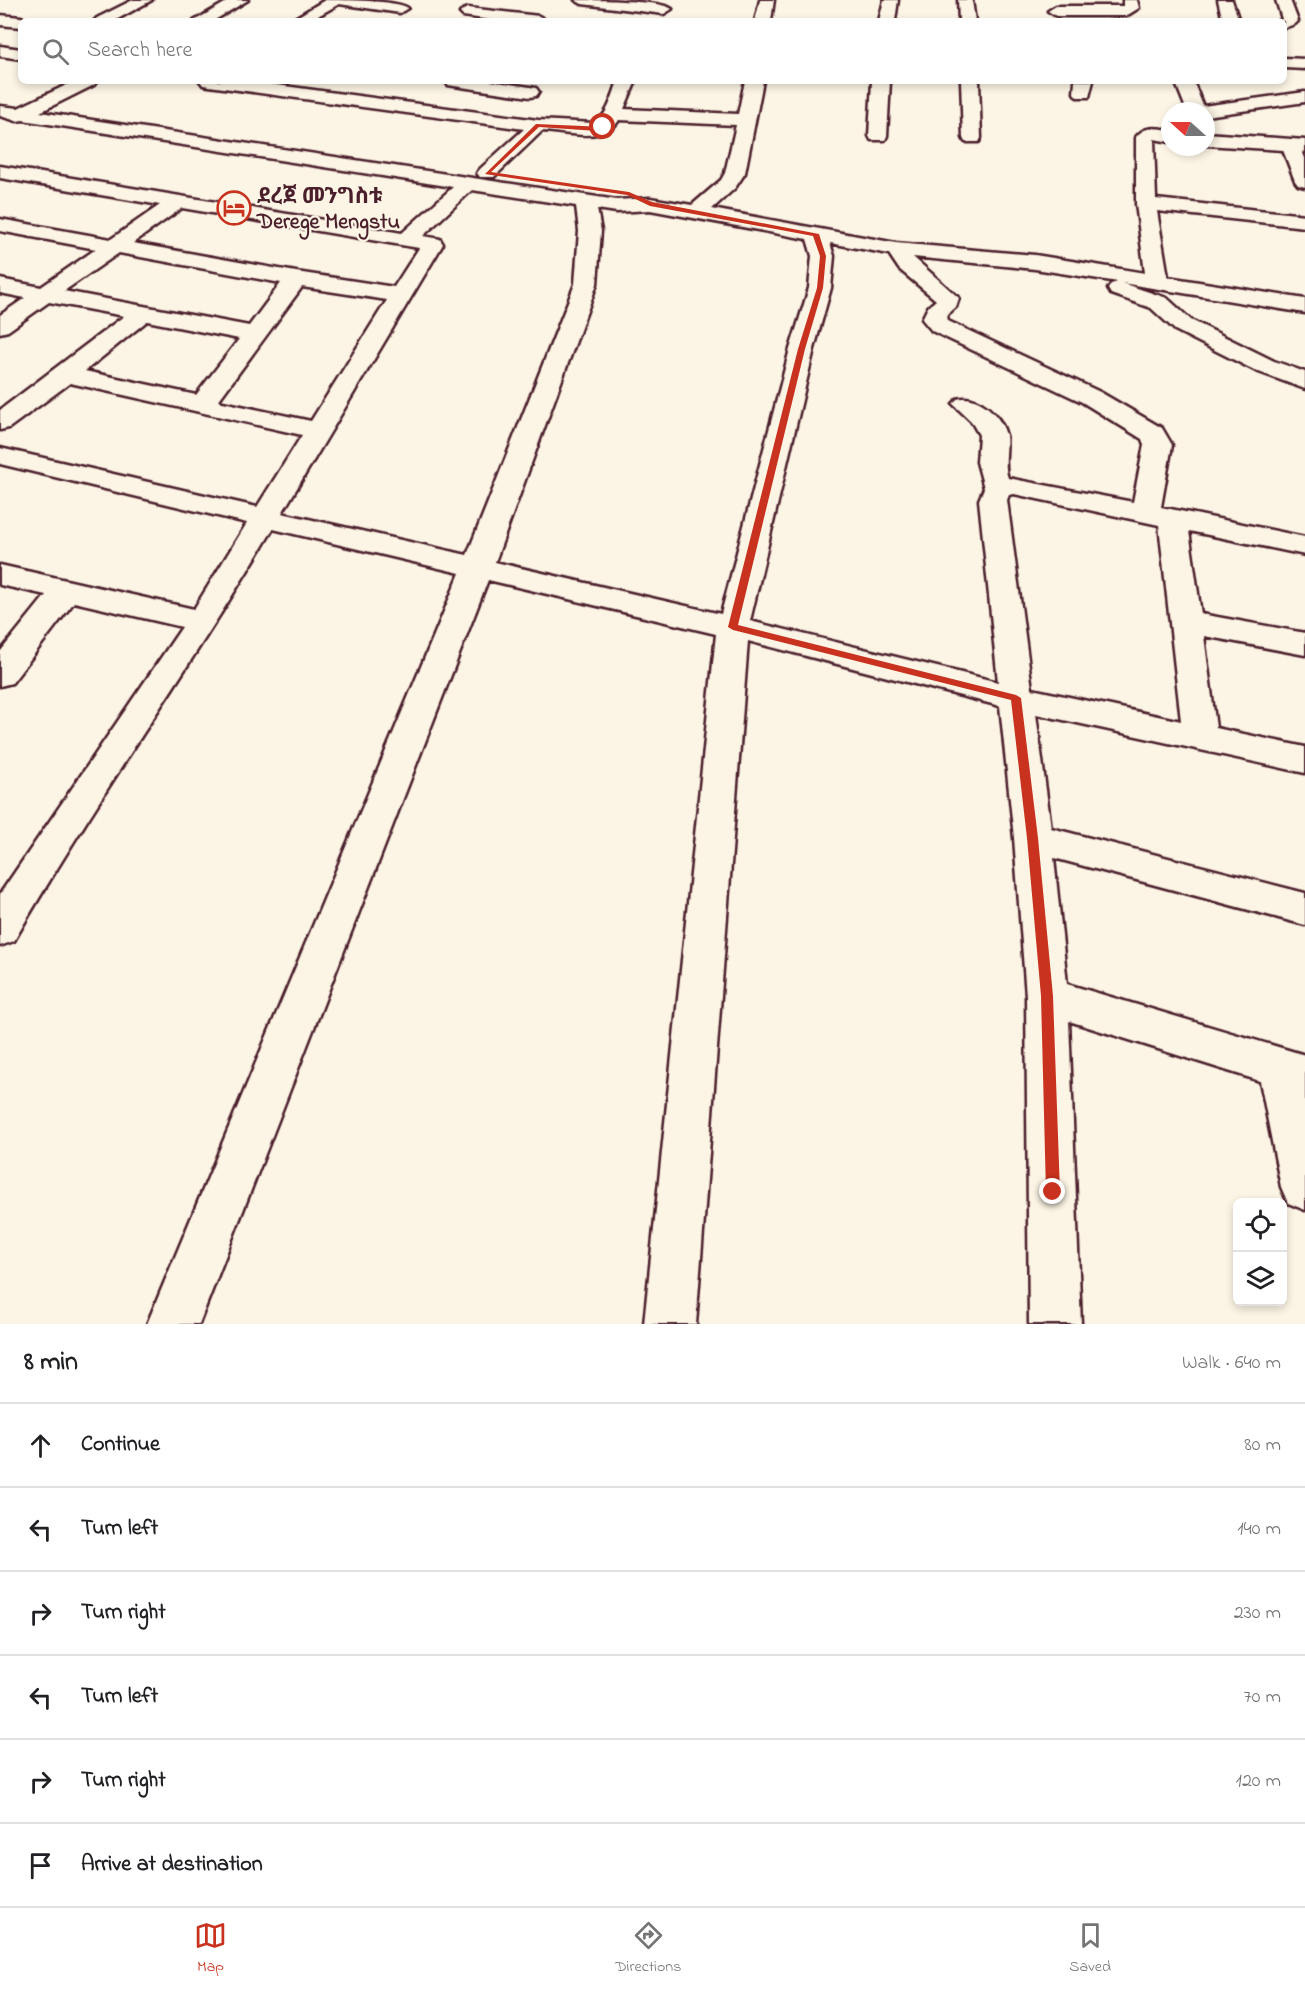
<!DOCTYPE html>
<meta charset="utf-8">
<style>
:root{--surface:#fff;--page:#f2f2f2;--text:#202124;--muted:#757577;--line:#e0e0e0;--accent:#c8321e}
body{margin:0;font-family:"Indie Flower","Noto Sans Ethiopic",sans-serif;background:var(--page);color:var(--text)}
.controls{position:absolute;right:18px;bottom:18px;display:grid;overflow:hidden;border-radius:9px;box-shadow:0 3px 9px #0003}
.controls button{width:54px;height:54px;display:grid;place-items:center;padding:0;border:0;border-bottom:2px solid var(--line);background:var(--surface);color:var(--text);font:30px sans-serif}
.compass{position:absolute;left:1161px;top:102px;width:54px;height:54px;border-radius:50%;background:var(--surface);box-shadow:0 3px 9px #0003;rotate:291deg}
.stop{position:absolute;width:18px;height:18px;margin:-14px;border:4px solid #c8321e;border-radius:50%;background:#fff}
.stop.end{background:#c8321e;border-color:#fff;box-shadow:0 2px 6px #0008}
.list{margin:0;padding:0;list-style:none}
h2{display:flex;justify-content:space-between;align-items:center;height:78px;margin:0;padding:0 24px;font-size:26px}
h2 small{font-size:20px;font-weight:400;color:var(--muted)}
.list li{display:grid;grid-template-columns:39px 1fr auto;gap:18px;align-items:center;box-sizing:border-box;height:84px;padding:0 24px;border-top:2px solid var(--line)}
.list b{display:block;font-size:22px;white-space:nowrap}
.list em{font-size:20px;font-style:normal;color:var(--muted)}
.icon{flex:none;width:33px;height:33px;fill:none;stroke:currentColor;stroke-width:2;stroke-linecap:round;stroke-linejoin:round}
.map{position:relative;flex:none;width:1305px;height:1324px;overflow:hidden}
.search{position:absolute;background:var(--surface);box-shadow:0 3px 9px #0003;left:18px;right:18px;top:18px;height:66px;display:flex;align-items:center;gap:15px;box-sizing:border-box;padding:0 21px;border-radius:9px;color:var(--muted);font-size:22px}
.sheet{height:582px;background:var(--surface)}
nav{display:flex;justify-content:space-around;align-items:center;box-sizing:border-box;height:84px;border-top:2px solid var(--line);background:var(--surface);font-size:16px;color:var(--muted)}
nav a{display:grid;justify-items:center;gap:3px}
nav .on{color:var(--accent)}
.map>svg:first-child{display:block}
.lines{fill:none;stroke-linecap:round;stroke-linejoin:round}
.minor-casing{stroke:#4a1f2b;stroke-width:5}
.minor{fill:#fcf5e5;fill-rule:evenodd}
.route{fill:#c8321e}
.labels{text-anchor:middle;stroke-width:4.5;stroke-linejoin:round;paint-order:stroke}
.far-poi-label{font-size:22px;font-weight:bold;fill:#4a1f2b;stroke:#fcf5e5;text-anchor:start}
</style>
<div class="map">
<svg width="1305" height="1324" viewBox="0 0 1305 1324">
<rect width="100%" height="100%" fill="#fcf5e5"/>
<filter id="ink" filterUnits="userSpaceOnUse"><feTurbulence type="fractalNoise" baseFrequency=".0167" numOctaves="2"/><feDisplacementMap in="SourceGraphic" scale="12" xChannelSelector="R" yChannelSelector="G"/><feConvolveMatrix kernelMatrix="1 2 1 2 8 2 1 2 1" color-interpolation-filters="sRGB"/></filter>
<g filter="url(#ink)">
<g class="lines">
<defs>
<path id="minor" d="M 133,0 L 152,0 L 114,21 L 94,21 L 97,18 Z
M 230,0 L 248,0 L 213,21 L 194,21 Z
M 325,0 C 343,0 396,0 408,8 L 400,13 L 339,4 L 309,21 L 290,21 Z
M 575,0 C 593,0 661,0 672,9 L 664,14 L 582,4 Z
M 760,0 L 774,0 L 771,21 L 755,21 Z
M 884,0 L 898,0 L 895,21 L 879,21 Z
M 958,0 L 972,0 L 975,21 L 959,21 Z
M 1123,0 L 1137,0 L 1139,8 L 1126,16 L 1056,16 L 1048,11 L 1056,6 L 1123,6 Z
M 1218,0 L 1232,0 L 1239,21 L 1223,21 Z
M 1276,0 L 1290,0 L 1298,21 L 1295,24 L 1284,28 L 1284,21 L 1278,21 L 1282,19 Z
M 468,8 L 539,16 L 547,21 L 498,21 L 463,16 L 460,13 L 463,10 Z
M 0,15 L 21,17 L 28,21 L 21,21 L 21,27 L 0,25 Z
M 0,46 L 21,49 L 21,59 L 0,56 Z
M 1284,58 L 1305,59 L 1305,69 L 1284,68 Z
M 75,81 L 97,81 L 94,85 L 40,112 L 617,200 L 650,198 L 692,205 L 721,180 L 725,173 L 736,125 L 619,120 C 605,144 566,132 542,131 L 494,177 L 480,177 L 477,173 L 480,169 L 524,129 L 209,86 L 203,85 L 200,81 L 247,81 L 538,120 L 594,123 C 608,117 613,94 618,81 L 636,81 L 624,109 L 738,114 L 745,81 L 763,81 L 745,173 L 735,188 L 712,209 L 896,243 L 1035,255 L 1145,273 L 1136,204 L 1136,137 C 1145,125 1157,128 1170,130 L 1170,142 L 1154,139 L 1156,199 L 1305,215 L 1305,227 L 1157,211 L 1168,277 L 1305,299 L 1305,313 L 1122,283 L 1167,298 L 1191,320 L 1274,361 L 1305,372 L 1305,389 L 1256,371 L 1175,330 L 1151,308 L 1111,294 L 1108,289 L 1111,284 L 1118,282 L 1035,269 L 913,257 L 959,298 L 956,307 L 947,315 L 948,321 L 1100,392 L 1162,428 L 1172,445 L 1161,507 L 1305,537 L 1305,555 L 1189,531 L 1201,614 L 1305,633 L 1305,655 L 1204,636 L 1216,728 L 1305,747 L 1305,773 L 1036,714 L 1051,828 L 1305,893 L 1305,925 L 1054,858 L 1067,984 L 1305,1055 L 1305,1210 L 1288,1203 L 1281,1187 L 1260,1081 L 1069,1021 L 1081,1324 L 1029,1324 L 1026,996 L 1014,838 L 1000,706 L 748,641 L 696,1324 L 644,1324 L 716,634 L 488,580 L 199,1324 L 147,1324 L 460,573 L 273,529 C 190,668 95,800 14,941 L 0,946 L 0,894 L 182,627 L 74,602 L 12,683 L 0,686 L 0,652 L 46,595 L 0,585 L 0,565 L 194,609 L 247,523 L 0,464 L 0,448 L 257,507 L 302,435 L 70,383 L 9,428 L 0,430 L 0,410 L 124,316 L 49,302 L 8,331 L 0,333 L 0,315 L 25,298 L 0,293 L 0,279 L 41,287 L 96,249 L 0,231 L 0,219 L 111,239 L 160,205 L 0,178 L 0,166 L 402,233 L 453,187 L 23,120 L 17,121 L 0,116 L 0,106 L 18,108 ZM 472,190 L 576,206 L 579,231 L 575,284 L 467,555 L 282,513 L 443,244 L 440,239 L 423,236 ZM 182,208 L 407,246 L 419,248 L 394,287 L 296,272 L 133,243 ZM 597,209 L 617,212 L 650,210 L 807,239 L 812,256 L 809,288 L 790,349 L 721,614 L 495,562 L 597,284 L 601,231 ZM 830,243 L 889,254 L 899,269 L 936,300 L 928,307 L 922,319 L 932,331 L 1082,402 L 1142,439 L 1144,445 L 1133,502 L 1008,478 C 1003,464 1008,450 1006,435 C 1001,415 977,393 957,399 L 953,404 L 971,421 L 979,435 L 977,462 L 984,488 L 979,500 L 998,682 L 750,621 L 814,349 L 831,288 L 834,256 ZM 119,253 L 281,283 L 249,326 L 64,291 ZM 302,287 L 387,300 L 311,421 L 218,401 ZM 147,321 L 239,339 L 196,395 L 85,371 ZM 1014,494 L 1159,525 L 1181,721 L 1032,689 L 1007,500 L 1009,495 Z
M 445,81 L 490,81 L 530,87 L 536,88 L 539,92 L 536,96 L 530,97 L 454,86 L 448,85 Z
M 872,81 L 890,81 L 887,136 L 885,140 L 871,140 L 869,136 Z
M 961,81 L 979,81 L 981,138 L 979,142 L 965,142 L 963,138 Z
M 1075,81 L 1093,81 L 1089,97 L 1077,97 L 1074,93 Z
M 1175,81 L 1193,81 L 1203,106 L 1305,92 L 1305,102 L 1206,116 L 1206,111 L 1187,111 Z
M 1206,133 L 1305,140 L 1305,152 L 1302,151 L 1305,158 L 1305,187 L 1298,185 L 1295,181 L 1283,150 L 1206,145 Z"/>
</defs>
<!-- minor casing -->
<use href="#minor" class="minor-casing"/>
<!-- minor -->
<use href="#minor" class="minor"/>
</g>
</g>
<!-- route -->
<path class="route" d="M 536,124 L 606,127 L 597,131 L 539,127 L 491,172 L 629,192 L 652,202 L 819,234 L 826,256 L 823,288 L 805,349 L 738,625 L 1016,695 L 1021,698 L 1038,838 L 1053,996 L 1060,1192 L 1058,1197 L 1053,1199 L 1048,1197 L 1046,1192 L 1041,996 L 1027,838 L 1011,700 L 733,630 L 728,627 L 798,349 L 817,288 L 820,256 L 813,236 L 650,206 L 627,195 L 485,174 Z"/>
<!-- icons -->
<defs>
<symbol id="hotel-ring" viewBox="-11 -11 22 22"><circle r="9.5" fill="#fcf5e5" stroke="#c8321e" stroke-width="1.5"/><path d="M-6-4.5h1.5V1H6V5H4.5V3h-9V5H-6ZM-4 0a1.8 1.8 0 1 1 3.6 0ZM.5 0V-2.5h3Q6-2.5 6 0Z" fill="#c8321e"/></symbol>
</defs>
<g fill-rule="evenodd">
<use href="#hotel-ring" x="215" y="189" width="38" height="38"/>
</g>
<g class="labels">
<!-- far-poi labels -->
<g class="far-poi-label">
<text x="257" y="203">ደረጀ መንግስቱ<tspan x="257" dy="25">Derege Mengstu</tspan></text>
</g>
</g>
</svg>
<div class="controls">
<button><svg class="icon" aria-label="locate" viewBox="0 0 24 24"><circle cx="12" cy="12" r="6"/><path d="M12 2v4M12 18v4M2 12h4M18 12h4"/></svg></button>
<button><svg class="icon" aria-label="layers" viewBox="0 0 24 24"><path d="M12 4l9 5-9 5-9-5zM3 14l9 5 9-5"/></svg></button>
</div>
<svg class="compass" viewBox="-18 -18 36 36"><path d="M0-13l5 13h-10z" fill="#e53935"/><path d="M0 13l5-13h-10z" fill="#757577"/></svg>
<div class="stop" style="left:603px;top:127px"></div>
<div class="stop end" style="left:1053px;top:1192px"></div>
<div class="search"><svg class="icon" aria-label="search" viewBox="0 0 24 24"><circle cx="10" cy="10" r="6"/><path d="M15 15l6 6"/></svg>Search here</div>
</div>
<section class="sheet">
<h2>8 min<small>Walk · 640 m</small></h2>
<ul class="list">
<li><svg class="icon" aria-label="ahead" viewBox="0 0 24 24"><path d="M12 20V5M6 11l6-6 6 6"/></svg><div><b>Continue</b></div><em>80 m</em></li>
<li><svg class="icon" aria-label="left" viewBox="0 0 24 24"><path d="M17 20v-9H6M10 6l-5 5 5 5"/></svg><div><b>Turn left</b></div><em>140 m</em></li>
<li><svg class="icon" aria-label="right" viewBox="0 0 24 24"><path d="M7 20v-9h11M14 6l5 5-5 5"/></svg><div><b>Turn right</b></div><em>230 m</em></li>
<li><svg class="icon" aria-label="left" viewBox="0 0 24 24"><path d="M17 20v-9H6M10 6l-5 5 5 5"/></svg><div><b>Turn left</b></div><em>70 m</em></li>
<li><svg class="icon" aria-label="right" viewBox="0 0 24 24"><path d="M7 20v-9h11M14 6l5 5-5 5"/></svg><div><b>Turn right</b></div><em>120 m</em></li>
<li><svg class="icon" aria-label="arrive" viewBox="0 0 24 24"><path d="M6 21V4h12l-3 4 3 4H6"/></svg><div><b>Arrive at destination</b></div></li>
</ul>
</section>
<nav>
<a class="on"><svg class="icon" aria-label="map" viewBox="0 0 24 24"><path d="M3 6l6-2 6 2 6-2v14l-6 2-6-2-6 2zM9 4v14M15 6v14"/></svg>Map</a>
<a><svg class="icon" aria-label="directions" viewBox="0 0 24 24"><path d="M12 3l9 9-9 9-9-9zM9 14v-3h6M13 9l2 2-2 2"/></svg>Directions</a>
<a><svg class="icon" aria-label="saved" viewBox="0 0 24 24"><path d="M7 4h10v16l-5-4-5 4z"/></svg>Saved</a>
</nav>
